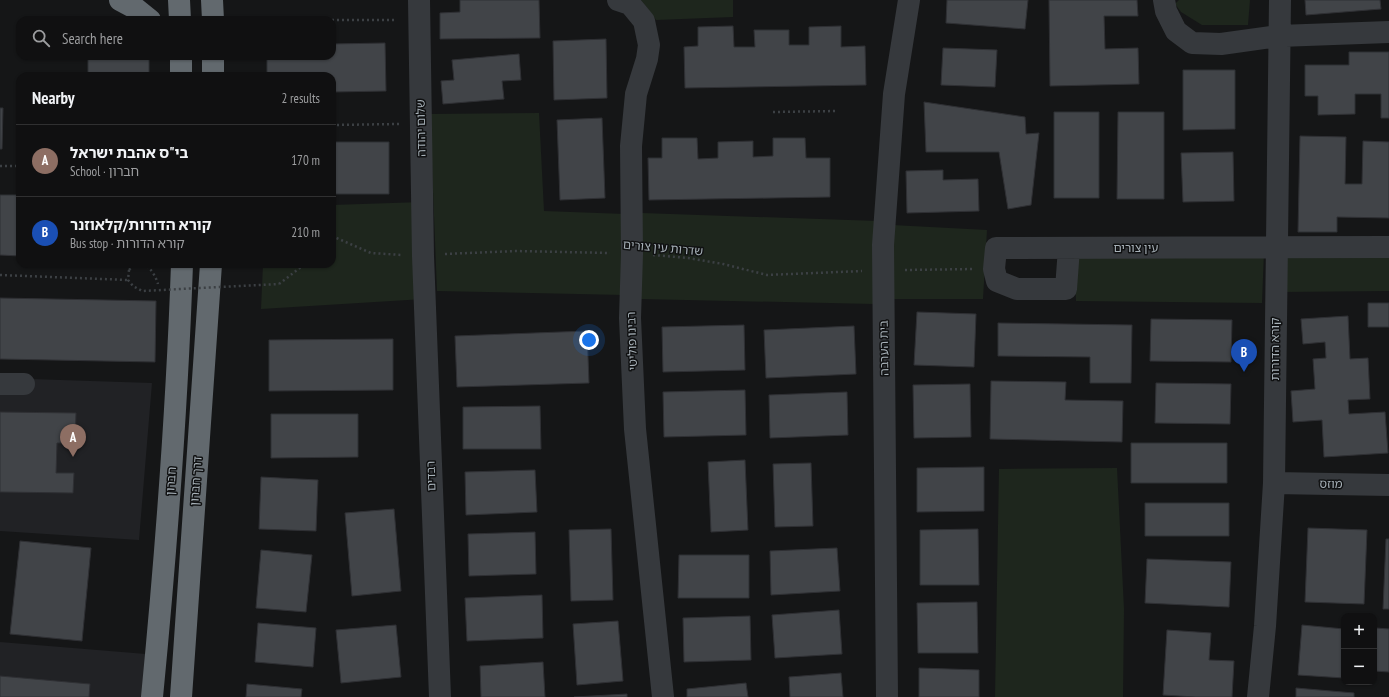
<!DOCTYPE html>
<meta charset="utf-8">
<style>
:root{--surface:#101011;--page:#19191a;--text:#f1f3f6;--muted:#9c9d9f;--line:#303031;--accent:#0f766e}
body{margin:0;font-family:"PT Sans Narrow","Noto Sans Hebrew",sans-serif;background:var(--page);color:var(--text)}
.controls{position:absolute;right:12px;bottom:12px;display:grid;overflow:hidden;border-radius:8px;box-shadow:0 1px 3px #0004}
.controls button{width:36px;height:36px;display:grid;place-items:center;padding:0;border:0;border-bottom:1px solid var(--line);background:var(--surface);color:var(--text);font:20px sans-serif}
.you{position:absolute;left:589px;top:340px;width:14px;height:14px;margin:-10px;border:3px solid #fff;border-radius:50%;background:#1a73e8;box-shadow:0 0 0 6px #1a73e833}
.badge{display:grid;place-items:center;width:26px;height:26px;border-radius:50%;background:var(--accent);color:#fff;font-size:13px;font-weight:700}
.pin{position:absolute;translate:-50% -33px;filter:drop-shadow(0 1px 2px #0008)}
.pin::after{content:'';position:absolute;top:21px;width:14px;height:12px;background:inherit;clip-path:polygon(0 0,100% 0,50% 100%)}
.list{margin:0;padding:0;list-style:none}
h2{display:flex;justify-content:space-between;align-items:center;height:52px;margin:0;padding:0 16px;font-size:17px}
h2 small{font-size:13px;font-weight:400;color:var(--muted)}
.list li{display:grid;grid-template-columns:26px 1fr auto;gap:12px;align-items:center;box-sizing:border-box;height:72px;padding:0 16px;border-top:1px solid var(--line)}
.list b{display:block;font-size:15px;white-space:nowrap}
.list p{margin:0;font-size:13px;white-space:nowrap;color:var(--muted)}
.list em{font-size:13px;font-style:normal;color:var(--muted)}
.icon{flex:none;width:22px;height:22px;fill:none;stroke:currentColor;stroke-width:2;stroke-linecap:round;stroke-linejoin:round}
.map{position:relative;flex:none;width:1389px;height:697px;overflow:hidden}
.search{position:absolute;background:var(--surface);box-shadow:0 1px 3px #0004;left:16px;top:16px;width:320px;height:44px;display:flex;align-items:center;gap:10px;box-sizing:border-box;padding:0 14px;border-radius:12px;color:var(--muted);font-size:15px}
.panel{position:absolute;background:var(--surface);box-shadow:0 1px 3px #0004;left:16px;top:72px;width:320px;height:196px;border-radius:12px}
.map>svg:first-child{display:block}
.built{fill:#212225}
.green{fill:#1e261d}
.building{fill:#414448;stroke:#2f3034}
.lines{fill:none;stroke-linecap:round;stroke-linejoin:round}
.path{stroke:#3c4044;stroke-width:2.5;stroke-dasharray:2 3;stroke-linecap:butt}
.minor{stroke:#36393d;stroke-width:22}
.highway{stroke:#62696e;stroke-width:22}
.path-bridge{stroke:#3c4044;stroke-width:2.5;stroke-dasharray:2 3;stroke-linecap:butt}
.labels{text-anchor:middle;stroke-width:3;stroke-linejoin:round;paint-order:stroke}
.street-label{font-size:12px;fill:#a7b1b8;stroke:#101112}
</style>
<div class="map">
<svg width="1389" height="697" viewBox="0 0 1389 697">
<rect width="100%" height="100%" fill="#151617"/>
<!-- built -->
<path class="built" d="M 0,378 L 152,383 L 139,540 L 0,531 Z
M 0,642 L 146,654 L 142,697 L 0,697 Z"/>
<!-- green -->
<path class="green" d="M 641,0 L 733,0 L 733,17 L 656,20 Z
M 1179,0 L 1250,0 L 1248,25 L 1202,25 L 1181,12 L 1175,4 Z
M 539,113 L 544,211 L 625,214 L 624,295 L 437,291 L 430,114 Z
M 422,202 L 424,299 L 261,309 L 263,264 L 332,264 L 332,205 Z
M 642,213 L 878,221 L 874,304 L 640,299 Z
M 892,225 L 987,230 L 983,299 L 892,299 Z
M 1264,252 L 1262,303 L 1076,301 L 1074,256 Z
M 1283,252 L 1389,252 L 1389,291 L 1281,292 Z
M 1117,468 L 1124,609 L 1123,697 L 995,697 L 999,469 Z"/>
<!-- building -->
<path class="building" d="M 460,0 L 539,0 L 540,38 L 440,39 L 440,13 L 460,12 Z
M 947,0 L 1028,0 L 1025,29 L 946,23 Z
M 1049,0 L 1137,0 L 1138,16 L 1104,16 L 1105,49 L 1138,48 L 1139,84 L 1050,86 Z
M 1305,0 L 1380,0 L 1381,9 L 1306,15 Z
M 733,26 L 734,47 L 755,47 L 754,30 L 789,30 L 789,45 L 809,45 L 809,27 L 841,26 L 841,47 L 865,46 L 866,85 L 685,88 L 684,47 L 698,46 L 698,27 Z
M 606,39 L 607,98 L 554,100 L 553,41 Z
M 385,43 L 386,91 L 332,92 L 332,76 L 267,76 L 267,56 L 332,56 L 332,44 Z
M 943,48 L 997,50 L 995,87 L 941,85 Z
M 1349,52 L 1389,52 L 1389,118 L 1381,118 L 1381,94 L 1355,94 L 1355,114 L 1318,115 L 1318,96 L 1305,96 L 1305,65 L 1349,65 Z
M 519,54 L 521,80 L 502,81 L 504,99 L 443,104 L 441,81 L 454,80 L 452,60 Z
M 88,56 L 149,56 L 149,76 L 88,76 Z
M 1183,70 L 1235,70 L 1235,129 L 1183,130 Z
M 924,102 L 1025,117 L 1026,134 L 1039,133 L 1031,205 L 1008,209 L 999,152 L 926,152 Z
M 0,108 L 3,108 L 2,149 L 0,149 Z
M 1054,112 L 1099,112 L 1099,198 L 1054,198 Z
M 1118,112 L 1164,112 L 1164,199 L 1117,199 Z
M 602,118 L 605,198 L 560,200 L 557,120 Z
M 1300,136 L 1346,137 L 1345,184 L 1362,184 L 1363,141 L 1389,142 L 1389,218 L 1337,217 L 1337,232 L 1298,232 Z
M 662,138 L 697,138 L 698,159 L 718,158 L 718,142 L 753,141 L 753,157 L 773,156 L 773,138 L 805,138 L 806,158 L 830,158 L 830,197 L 649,200 L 648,158 L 662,158 Z
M 332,142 L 389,142 L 389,194 L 332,194 Z
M 1233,152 L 1234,201 L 1183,202 L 1181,153 Z
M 943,170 L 943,180 L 978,179 L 979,211 L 907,213 L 906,171 Z
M 0,195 L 20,195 L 20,256 L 0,255 Z
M 0,298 L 156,301 L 155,362 L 0,359 Z
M 1368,303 L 1389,303 L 1389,327 L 1368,327 Z
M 917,312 L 976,314 L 974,367 L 914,365 Z
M 1348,316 L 1350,359 L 1368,358 L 1370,399 L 1348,400 L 1349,414 L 1385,412 L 1388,453 L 1324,457 L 1322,420 L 1293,422 L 1291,391 L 1315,389 L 1313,359 L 1326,358 L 1325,342 L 1303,344 L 1301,319 Z
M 1151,319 L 1232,320 L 1231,362 L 1150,361 Z
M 998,323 L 1132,325 L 1131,383 L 1090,383 L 1090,357 L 998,356 Z
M 744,325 L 745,370 L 663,372 L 662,327 Z
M 854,326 L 856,374 L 766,378 L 764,330 Z
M 587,331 L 589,383 L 457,387 L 455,336 Z
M 393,339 L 393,390 L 269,391 L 269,340 Z
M 991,381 L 1066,382 L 1065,400 L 1123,401 L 1122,442 L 990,439 Z
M 1156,383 L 1231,384 L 1230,424 L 1155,423 Z
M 970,384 L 971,437 L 914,438 L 913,385 Z
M 745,390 L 746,435 L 664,437 L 663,392 Z
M 847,392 L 848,435 L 770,438 L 769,395 Z
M 540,406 L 541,449 L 463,449 L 463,407 Z
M 0,412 L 76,413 L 75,443 L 57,443 L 56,473 L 74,473 L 73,493 L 0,492 Z
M 271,414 L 358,414 L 358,457 L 271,458 Z
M 1131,443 L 1227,443 L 1227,483 L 1131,483 Z
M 745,460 L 748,530 L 711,532 L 708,462 Z
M 811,463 L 813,526 L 775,527 L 773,464 Z
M 984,467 L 984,511 L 917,512 L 917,468 Z
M 535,470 L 537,512 L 466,515 L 465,472 Z
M 261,477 L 318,480 L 316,531 L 259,529 Z
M 1145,503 L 1229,503 L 1229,536 L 1145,536 Z
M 394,509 L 401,591 L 352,596 L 345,513 Z
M 1308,528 L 1367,530 L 1364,604 L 1305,602 Z
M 611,529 L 613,600 L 571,601 L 569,530 Z
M 978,529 L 979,585 L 920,585 L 920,530 Z
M 535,532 L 536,574 L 469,576 L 468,534 Z
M 1386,539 L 1389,539 L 1389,609 L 1383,609 Z
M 20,541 L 91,548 L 82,641 L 10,634 Z
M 837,548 L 840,591 L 771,595 L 770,551 Z
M 261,550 L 312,555 L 306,612 L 256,608 Z
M 679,555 L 749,555 L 749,598 L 678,598 Z
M 1147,559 L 1231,562 L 1229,607 L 1145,603 Z
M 542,595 L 543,638 L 467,641 L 465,598 Z
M 977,602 L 978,653 L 918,653 L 917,603 Z
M 839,610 L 842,654 L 775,658 L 772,615 Z
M 750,616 L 751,660 L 684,662 L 683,618 Z
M 618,621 L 623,681 L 577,685 L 573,624 Z
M 258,623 L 316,628 L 313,667 L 255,662 Z
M 396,625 L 401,677 L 341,683 L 336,630 Z
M 1302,625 L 1344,629 L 1344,678 L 1298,675 Z
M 1376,628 L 1389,629 L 1389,672 L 1374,671 Z
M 1167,630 L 1211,633 L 1209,660 L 1234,661 L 1232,697 L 1195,697 L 1163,695 Z
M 543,662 L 545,697 L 481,697 L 480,666 Z
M 919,668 L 979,670 L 979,697 L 919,697 Z
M 841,673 L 843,697 L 790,697 L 789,677 Z
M 0,676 L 90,684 L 89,697 L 0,697 Z
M 746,683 L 748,697 L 687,697 L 687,689 Z
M 247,684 L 302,689 L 301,697 L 246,697 Z
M 1296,688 L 1354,693 L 1354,697 L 1296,697 Z
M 627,694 L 627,697 L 574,697 Z"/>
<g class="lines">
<!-- path -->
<path class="path" d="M 332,20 L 397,20
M 773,112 L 838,111
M 332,125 L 399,124
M 0,166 L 20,166
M 332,236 L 371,253 L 402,255
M 445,254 L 516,251 L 610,253
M 653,255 L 688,258 L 723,264 L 767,275 L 862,271
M 129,270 C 143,255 154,271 158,284
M 905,270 L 974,269
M 0,275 L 128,280
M 279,284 L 305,264"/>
<!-- minor -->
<path class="minor" d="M 419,0 L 423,256 L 440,697
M 618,0 L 630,4 L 644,21 L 649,45 L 647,59 L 636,94 L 631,146 L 632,254 L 630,318 L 635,429 L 663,697
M 1164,0 L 1166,11 L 1176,31 L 1192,43 L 1221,44 L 1279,36 L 1389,32
M 1069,248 L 1066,289 L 1017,289 L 997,281 L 994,269 L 996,248 C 1127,248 1258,248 1389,247
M 0,384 L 24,384
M 1274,483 L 1389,485
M 887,697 L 883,245 L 894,94 L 909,0
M 1258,697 L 1265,626 L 1274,483 L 1280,0"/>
<!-- highway -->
<path class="highway" d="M 120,0 L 135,8 L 150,20
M 179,0 L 180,20
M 212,0 L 213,20
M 181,56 L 181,76
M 213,56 L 213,76
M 152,697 C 166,553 177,409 182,264
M 181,697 L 211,264"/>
<!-- path-bridge -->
<path class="path-bridge" d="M 129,270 L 128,280 L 133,286 L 142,291 L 279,284"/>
</g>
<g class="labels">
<!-- street labels -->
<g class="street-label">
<text transform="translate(421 128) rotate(-91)" y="4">שלום יהודה</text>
<text transform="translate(663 248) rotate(5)" y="4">שדרות עין צורים</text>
<text x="1136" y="252">עין צורים</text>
<text transform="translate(632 341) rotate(-92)" y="4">רבינו פוליטי</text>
<text transform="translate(884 348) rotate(-91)" y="4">בית הערבה</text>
<text transform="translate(1275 349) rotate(-90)" y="4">קורא הדורות</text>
<text transform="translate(431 476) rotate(-92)" y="4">רבדים</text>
<text transform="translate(171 481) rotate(-86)" y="4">חברון</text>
<text transform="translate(196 481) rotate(-86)" y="4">דרך חברון</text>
<text transform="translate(1331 484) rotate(1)" y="4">מוזס</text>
</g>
</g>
</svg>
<div class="controls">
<button>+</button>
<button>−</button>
</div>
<div class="you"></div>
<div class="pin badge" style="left:73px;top:457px;background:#8d6e63">A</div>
<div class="pin badge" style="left:1244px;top:372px;background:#1a4fb4">B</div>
<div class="search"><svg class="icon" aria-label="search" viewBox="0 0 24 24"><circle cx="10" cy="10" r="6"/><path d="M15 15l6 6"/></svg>Search here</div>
<section class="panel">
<h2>Nearby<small>2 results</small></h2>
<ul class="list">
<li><span class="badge" style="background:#8d6e63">A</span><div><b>בי&quot;ס אהבת ישראל</b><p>School · חברון</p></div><em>170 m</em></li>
<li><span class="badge" style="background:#1a4fb4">B</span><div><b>קורא הדורות/קלאוזנר</b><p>Bus stop · קורא הדורות</p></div><em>210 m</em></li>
</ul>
</section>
</div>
